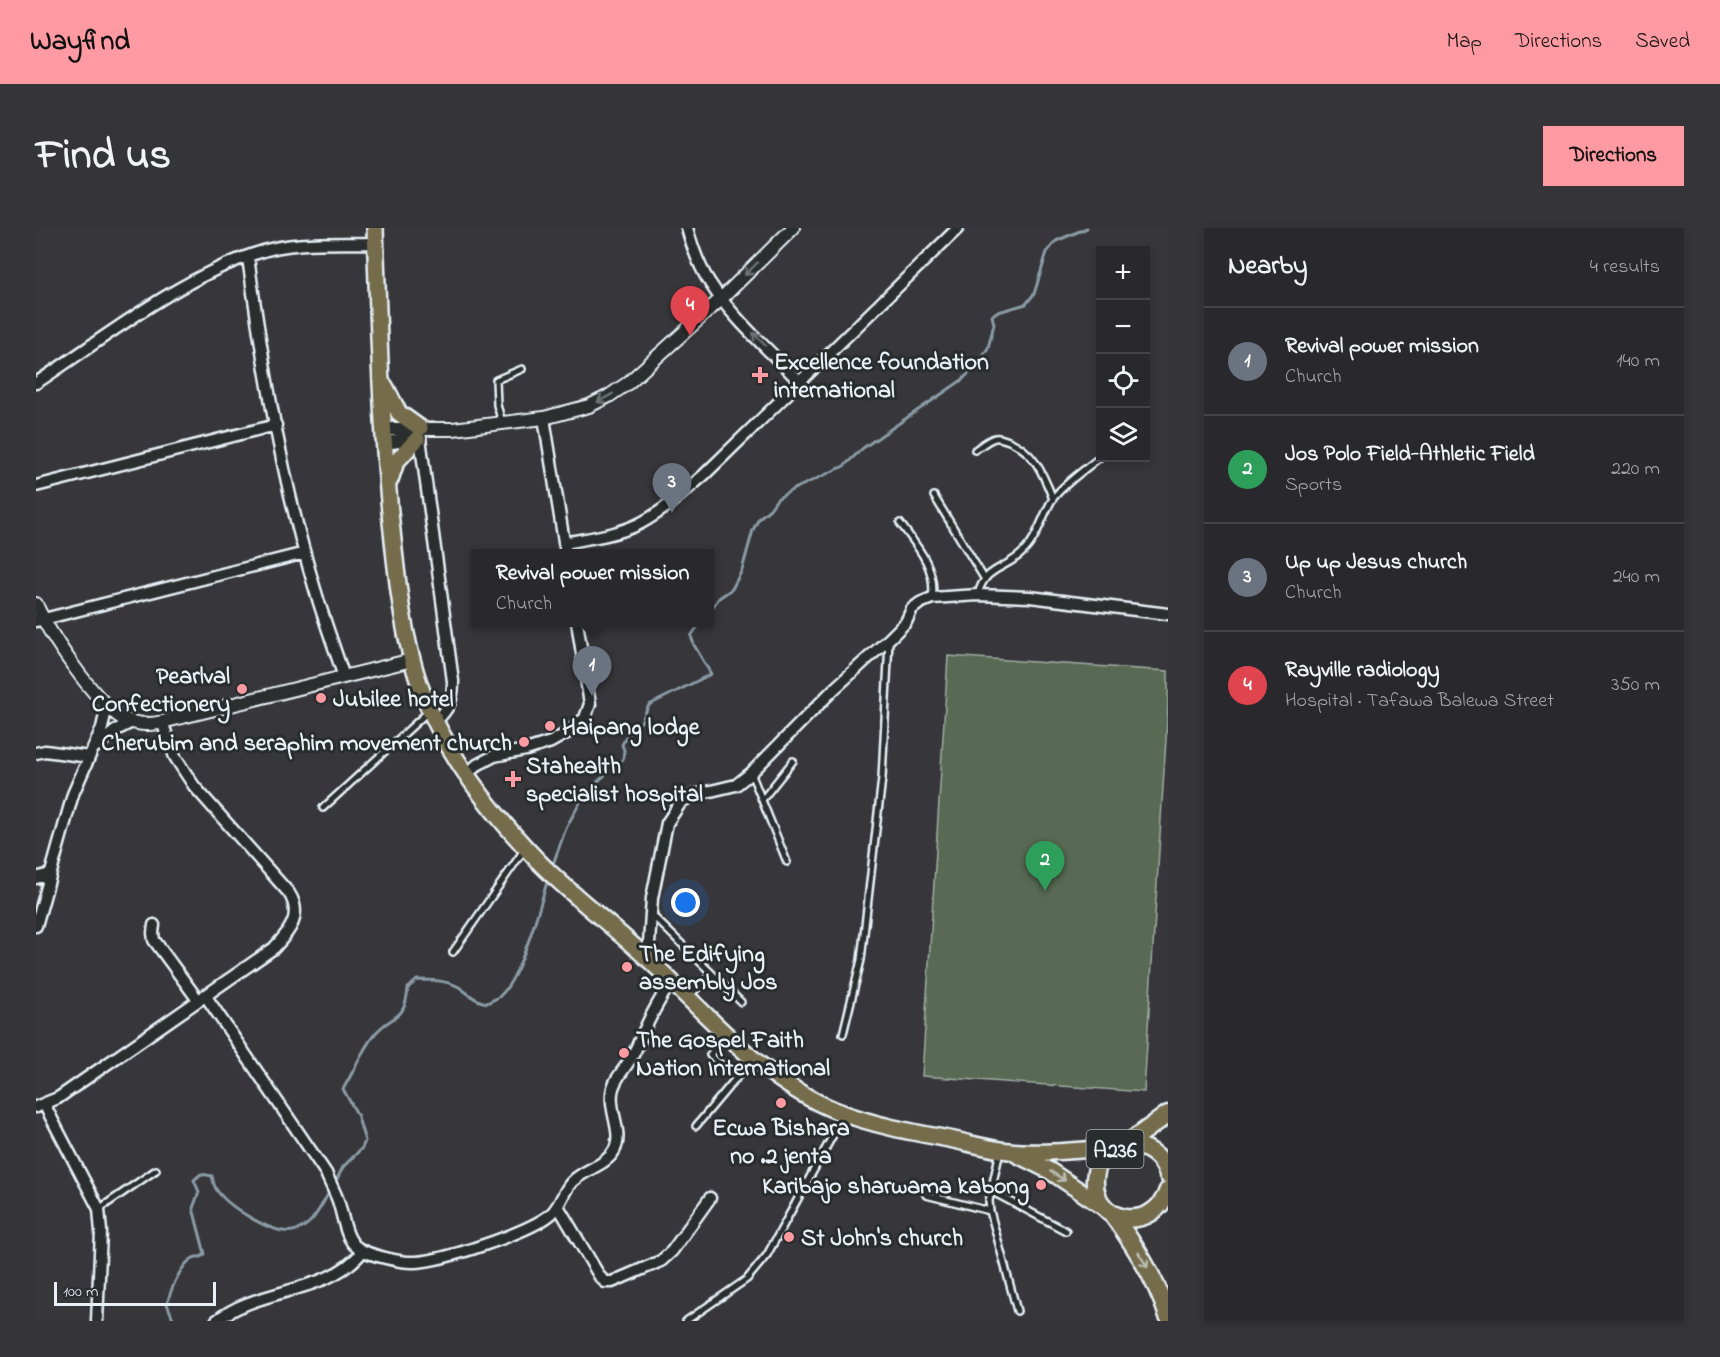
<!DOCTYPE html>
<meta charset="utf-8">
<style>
:root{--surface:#29282c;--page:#353438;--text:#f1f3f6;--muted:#a5a6a9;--line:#454448;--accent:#ff9aa2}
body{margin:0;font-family:"Indie Flower",sans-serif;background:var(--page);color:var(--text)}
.controls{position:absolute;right:18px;top:18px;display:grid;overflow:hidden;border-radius:0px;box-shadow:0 3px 9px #0003}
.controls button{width:54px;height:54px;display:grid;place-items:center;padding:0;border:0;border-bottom:2px solid var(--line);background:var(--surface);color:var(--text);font:30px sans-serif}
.scale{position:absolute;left:18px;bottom:15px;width:162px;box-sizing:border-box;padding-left:6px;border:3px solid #e8f1f8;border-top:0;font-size:16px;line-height:21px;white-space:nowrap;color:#e8f1f8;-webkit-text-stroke:4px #2a2d2e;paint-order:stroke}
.you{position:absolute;left:650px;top:675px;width:21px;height:21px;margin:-15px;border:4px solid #fff;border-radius:50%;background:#1a73e8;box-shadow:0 0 0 9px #1a73e833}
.badge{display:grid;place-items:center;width:39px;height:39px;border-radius:50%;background:var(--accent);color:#fff;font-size:20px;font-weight:700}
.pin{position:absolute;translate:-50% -50px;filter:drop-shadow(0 2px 3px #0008)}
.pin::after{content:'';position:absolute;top:32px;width:21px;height:18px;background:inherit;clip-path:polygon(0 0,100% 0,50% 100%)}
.popup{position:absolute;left:435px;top:321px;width:243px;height:78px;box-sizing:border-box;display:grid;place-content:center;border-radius:0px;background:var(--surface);filter:drop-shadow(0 2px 4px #0005);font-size:20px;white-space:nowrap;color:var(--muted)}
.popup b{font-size:22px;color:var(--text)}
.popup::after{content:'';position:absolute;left:50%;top:100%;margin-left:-12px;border:12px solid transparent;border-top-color:var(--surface)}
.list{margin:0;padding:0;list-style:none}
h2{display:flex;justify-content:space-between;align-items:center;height:78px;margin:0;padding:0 24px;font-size:26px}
h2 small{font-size:20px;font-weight:400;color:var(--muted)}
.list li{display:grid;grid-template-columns:39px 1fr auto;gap:18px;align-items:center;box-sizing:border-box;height:108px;padding:0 24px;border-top:2px solid var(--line)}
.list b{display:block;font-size:22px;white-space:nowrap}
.list p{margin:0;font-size:20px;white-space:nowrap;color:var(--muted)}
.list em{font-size:20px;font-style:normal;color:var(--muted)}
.icon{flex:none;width:33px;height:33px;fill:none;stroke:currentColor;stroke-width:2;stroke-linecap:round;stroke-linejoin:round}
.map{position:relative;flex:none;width:1132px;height:1093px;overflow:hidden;border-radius:0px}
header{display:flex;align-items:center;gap:36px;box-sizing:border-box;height:84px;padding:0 30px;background:var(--accent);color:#111}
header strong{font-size:28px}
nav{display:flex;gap:33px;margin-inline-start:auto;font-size:21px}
.intro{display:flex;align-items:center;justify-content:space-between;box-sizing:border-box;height:144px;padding:0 36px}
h1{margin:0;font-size:42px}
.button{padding:15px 27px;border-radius:0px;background:var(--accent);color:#111;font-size:21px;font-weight:700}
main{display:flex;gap:36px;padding:0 36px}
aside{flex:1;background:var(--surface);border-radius:0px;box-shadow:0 3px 9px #0003}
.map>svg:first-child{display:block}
.green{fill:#586a53;stroke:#a0aea6;stroke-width:1.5}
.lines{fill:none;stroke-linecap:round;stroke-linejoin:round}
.stream{stroke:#8a9ba6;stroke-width:3}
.service-casing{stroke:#e8f1f8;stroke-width:10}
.minor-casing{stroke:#e8f1f8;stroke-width:15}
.tertiary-casing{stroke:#e8f1f8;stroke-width:16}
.primary-casing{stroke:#e8f1f8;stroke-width:20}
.trunk-casing{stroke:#e8f1f8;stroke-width:21}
.service{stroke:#2a2d2e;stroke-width:5}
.minor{stroke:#2a2d2e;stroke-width:10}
.tertiary{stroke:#2a2d2e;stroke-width:12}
.primary{stroke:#746c4b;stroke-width:15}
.trunk{stroke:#746c4b;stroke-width:16}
.oneway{stroke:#6c7275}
.oneway2{stroke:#babcb3}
.poi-dot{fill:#ff9aa2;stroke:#2a2d2e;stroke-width:2}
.labels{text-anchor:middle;stroke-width:6;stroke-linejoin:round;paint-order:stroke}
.shield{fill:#2a2d2e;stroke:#afb6bb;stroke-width:1.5}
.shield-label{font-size:22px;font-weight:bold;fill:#e8f1f8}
.poi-label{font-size:24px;font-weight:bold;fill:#e8f1f8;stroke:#2a2d2e;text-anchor:start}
</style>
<header>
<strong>Wayfind</strong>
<nav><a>Map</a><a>Directions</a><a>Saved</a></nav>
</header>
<div class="intro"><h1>Find us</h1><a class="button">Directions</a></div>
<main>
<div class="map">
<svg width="1132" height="1093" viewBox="0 0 1132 1093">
<rect width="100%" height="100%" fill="#37363a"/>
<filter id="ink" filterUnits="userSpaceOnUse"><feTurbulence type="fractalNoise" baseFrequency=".0167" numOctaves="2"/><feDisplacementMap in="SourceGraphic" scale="12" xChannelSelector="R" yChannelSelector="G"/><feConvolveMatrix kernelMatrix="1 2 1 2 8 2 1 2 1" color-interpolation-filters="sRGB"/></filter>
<g filter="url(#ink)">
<!-- green -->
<path class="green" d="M 912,428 L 1132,443 L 1132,478 L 1108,864 L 886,848 Z"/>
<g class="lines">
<!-- stream -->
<path class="stream" d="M 673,384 L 683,370 L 696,361 L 706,342 L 717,302 L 723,290 L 734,281 L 741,271 L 756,262 L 808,238 L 827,220 L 926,152 L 941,137 L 952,120 L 958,96 L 956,88 L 959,85 L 990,76 L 998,66 L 1011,24 L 1020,13 L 1051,0
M 516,639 L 530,600 L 549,565 L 587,531 L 588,522 L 586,517 L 589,510 L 605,494 L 613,477 L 675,446 L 658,417 L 655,408 L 665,394
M 299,955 L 307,939 L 326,920 L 329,913 L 321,886 L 307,861 C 318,844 325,823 338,807 C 355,785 369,796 372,760 L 381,752 C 395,752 410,752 423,759 C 433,766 439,773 451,775 C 455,773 460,771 464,768 C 485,749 503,680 512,651
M 138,1093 L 131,1076 C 135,1061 148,1026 165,1029 L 169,1026 L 157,980 L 163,964 L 158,952 L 165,946 L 176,948 C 177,952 178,958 180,961 C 191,978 236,1007 257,1003 C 277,999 284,979 294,963"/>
<defs>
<path id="service" d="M 466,194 L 461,177 L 460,152 L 486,141
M 939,222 C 945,218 953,211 959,210 C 964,209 969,212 973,213 C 999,224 1007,246 1017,271
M 898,268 L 948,350
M 864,295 C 881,318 901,340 896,370
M 942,367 C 948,339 969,342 987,324 C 1001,311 1006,289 1016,272 C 1026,257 1050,241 1064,229
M 715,545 L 751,634
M 726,572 L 757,533
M 287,580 L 393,483
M 616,687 L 705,774
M 417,724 L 488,622
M 653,768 L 676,746
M 688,806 L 674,827 L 700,851
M 807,806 L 825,732 L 846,550 L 853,413
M 660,898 L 716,831
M 964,923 L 953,973 L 954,983 L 981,1083
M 955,963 L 1030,1003
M 890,967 L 954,983
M 63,981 L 120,942
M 650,1093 L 711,1051 L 731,1027 L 808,887"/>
<path id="minor" d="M 651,0 C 656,18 663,39 674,55 C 696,90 735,124 764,154
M 212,29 C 227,139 246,251 278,358 C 287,389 298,419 308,449
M 0,155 C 67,111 145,49 221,25 C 258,12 301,16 340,15
M 508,190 L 530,326
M 384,210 L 417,453 C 417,472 413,481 399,494
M 0,258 L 240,197
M 528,315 C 553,310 582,307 605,295 C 628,283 648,264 668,247 L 922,0
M 0,393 L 269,325
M 59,519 L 82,501 L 96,494
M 0,525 L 9,523 L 53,529
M 431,546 L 441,537 L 458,528 L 490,522 L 515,514 L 531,505 L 549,490 L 554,476 L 541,394
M 0,650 L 14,646
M 118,697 L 117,705 L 118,712 L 162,772
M 0,698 L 37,566 L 66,500 L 71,477
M 612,731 L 616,670 L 631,595 L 645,574 L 658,567 L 700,557 L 715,545 L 798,461 L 853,411 L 870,394 L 876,381 L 884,375 L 896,370 L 942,367 L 994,369 L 1132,386
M 169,767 L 290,945 C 293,953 298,962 301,970 C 307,984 308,1011 322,1020 C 332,1027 366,1035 379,1034 C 407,1033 494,1004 515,986 C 526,976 527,961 538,952 C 550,941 570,937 578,923 C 588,906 573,884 576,865 C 577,852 589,841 595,830 C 601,821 604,810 609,801 C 616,784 626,769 635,753
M 8,876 L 63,981 L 65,1004 L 61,1093
M 0,879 L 22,870 L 238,720 C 254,703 267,687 253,665 L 158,558 L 139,529 L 126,494
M 522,978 L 564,1049 L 569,1054 L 576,1054 L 625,1033 L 636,1023 L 674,970
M 180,1093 C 222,1059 292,1067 327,1023"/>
<path id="tertiary" d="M 348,201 L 417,201 L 508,190 L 553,178 L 573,168 L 592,155 L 685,71 L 757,0
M 348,215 L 384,210
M 0,376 C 13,406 58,473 86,490 C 97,496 114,498 126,494 L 376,432"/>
<path id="primary" d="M 339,0 C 343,104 345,208 357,312 C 362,360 368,412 384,458 C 408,524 453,582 501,632 C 535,667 576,697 612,731 C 671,785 725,853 801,883 C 837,897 875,904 913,911 C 933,915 953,921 973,923 C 1009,927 1045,921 1081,920
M 349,158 L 363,185 L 384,200
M 354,252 L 360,234 L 381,211
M 980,926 L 1014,943 L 1069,980"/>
<path id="trunk" d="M 1088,918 L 1132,886
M 1132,947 C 1121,906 1062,908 1059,951 C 1056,996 1118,1006 1132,962
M 1075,985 C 1099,1017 1119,1049 1132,1088"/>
</defs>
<!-- service casing -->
<use href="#service" class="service-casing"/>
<!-- minor casing -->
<use href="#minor" class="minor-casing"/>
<!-- tertiary casing -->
<use href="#tertiary" class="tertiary-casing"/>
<!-- primary casing -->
<use href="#primary" class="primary-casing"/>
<!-- trunk casing -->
<use href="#trunk" class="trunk-casing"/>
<!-- service -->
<use href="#service" class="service"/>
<!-- minor -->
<use href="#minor" class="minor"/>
<!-- tertiary -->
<use href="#tertiary" class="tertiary"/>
<!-- primary -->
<use href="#primary" class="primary"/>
<!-- trunk -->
<use href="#trunk" class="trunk"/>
</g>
<!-- one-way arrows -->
<defs><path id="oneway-shaft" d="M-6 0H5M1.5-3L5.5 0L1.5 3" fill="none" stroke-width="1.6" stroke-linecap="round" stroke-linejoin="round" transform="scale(1.5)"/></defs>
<g class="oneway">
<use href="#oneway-shaft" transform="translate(715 41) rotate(135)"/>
<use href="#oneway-shaft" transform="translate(723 111) rotate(-134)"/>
<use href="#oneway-shaft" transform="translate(569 170) rotate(151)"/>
</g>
<g class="oneway2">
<use href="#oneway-shaft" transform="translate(1022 948) rotate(31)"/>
<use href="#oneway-shaft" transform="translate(1107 1032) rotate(59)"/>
</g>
</g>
<!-- markers -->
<g class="poi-dot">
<path d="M721 138h6v6h6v6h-6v6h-6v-6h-6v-6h6z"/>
<circle cx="206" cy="461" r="6"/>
<circle cx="285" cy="470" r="6"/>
<circle cx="514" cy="498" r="6"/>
<circle cx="488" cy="514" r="6"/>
<path d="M474 542h6v6h6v6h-6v6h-6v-6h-6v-6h6z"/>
<circle cx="591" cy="739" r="6"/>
<circle cx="588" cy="825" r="6"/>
<circle cx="745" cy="875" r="6"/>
<circle cx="1005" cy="957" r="6"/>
<circle cx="753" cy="1009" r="6"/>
</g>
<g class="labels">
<!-- shield labels -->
<rect class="shield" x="1050.5" y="902" width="57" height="38" rx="4.5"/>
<g class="shield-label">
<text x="1079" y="929">A236</text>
</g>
<!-- poi labels -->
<g class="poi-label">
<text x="738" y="141">Excellence foundation<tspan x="738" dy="28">international</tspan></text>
<text x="194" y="455" text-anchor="end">Pearlval<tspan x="194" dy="28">Confectionery</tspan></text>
<text x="297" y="478">Jubilee hotel</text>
<text x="526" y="506">Haipang lodge</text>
<text x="476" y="522" text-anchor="end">Cherubim and seraphim movement church</text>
<text x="490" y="545">Stahealth<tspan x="490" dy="28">specialist hospital</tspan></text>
<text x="603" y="733">The Edifying<tspan x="603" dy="28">assembly Jos</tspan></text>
<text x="600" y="819">The Gospel Faith<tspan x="600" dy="28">Nation International</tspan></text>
<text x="745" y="907" text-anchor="middle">Ecwa Bishara<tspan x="745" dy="28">no .2 jenta</tspan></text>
<text x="993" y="965" text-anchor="end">Karibajo sharwama kabong</text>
<text x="765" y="1017">St John's church</text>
</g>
</g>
</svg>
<div class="controls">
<button>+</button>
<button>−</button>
<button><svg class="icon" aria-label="locate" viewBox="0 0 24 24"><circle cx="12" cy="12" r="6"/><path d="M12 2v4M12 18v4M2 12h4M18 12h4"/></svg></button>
<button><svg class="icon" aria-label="layers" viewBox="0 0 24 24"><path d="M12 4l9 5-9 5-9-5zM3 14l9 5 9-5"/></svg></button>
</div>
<div class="scale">100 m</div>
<div class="you"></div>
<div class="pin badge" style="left:556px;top:468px;background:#6b7280">1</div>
<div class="popup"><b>Revival power mission</b>Church</div>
<div class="pin badge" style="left:1009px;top:663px;background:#2e9e5b">2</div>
<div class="pin badge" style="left:636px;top:285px;background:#6b7280">3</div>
<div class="pin badge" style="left:654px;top:108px;background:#e0444e">4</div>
</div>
<aside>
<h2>Nearby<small>4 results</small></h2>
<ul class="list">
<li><span class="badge" style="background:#6b7280">1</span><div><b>Revival power mission</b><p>Church</p></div><em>140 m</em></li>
<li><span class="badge" style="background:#2e9e5b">2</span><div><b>Jos Polo Field-Athletic Field</b><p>Sports</p></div><em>220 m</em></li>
<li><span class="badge" style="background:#6b7280">3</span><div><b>Up up Jesus church</b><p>Church</p></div><em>240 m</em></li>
<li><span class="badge" style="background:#e0444e">4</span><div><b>Rayville radiology</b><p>Hospital · Tafawa Balewa Street</p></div><em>350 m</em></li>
</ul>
</aside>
</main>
